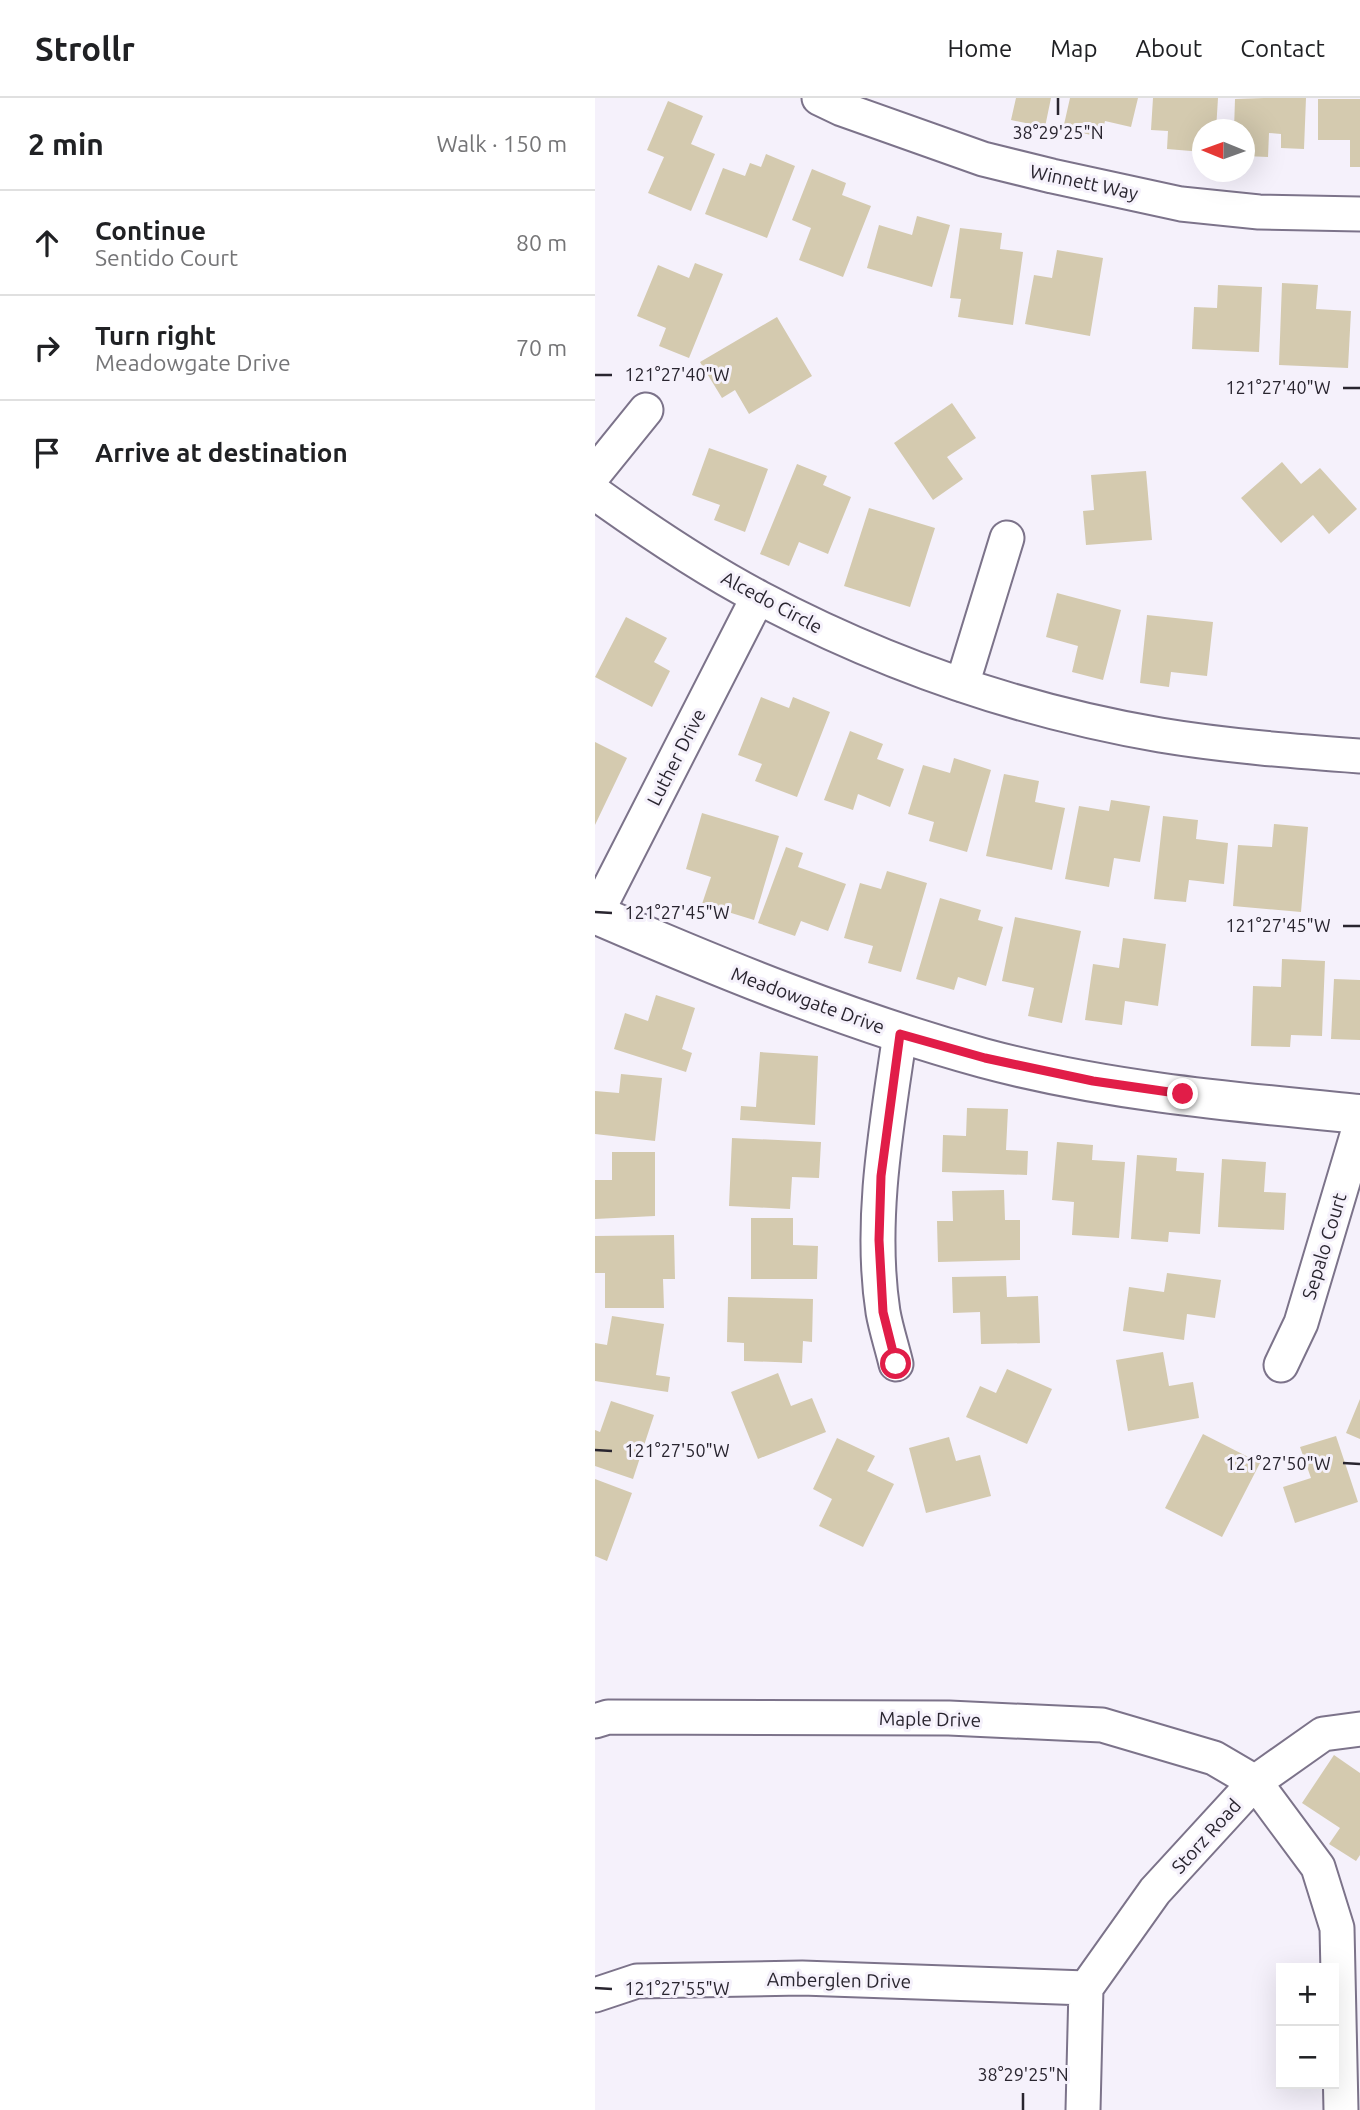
<!DOCTYPE html>
<meta charset="utf-8">
<style>
:root{--surface:#fff;--page:#f6f6f6;--text:#202124;--muted:#757577;--line:#e0e0e0}
body{margin:0;font-family:Ubuntu,sans-serif;background:var(--page);color:var(--text)}
.controls{position:absolute;right:21px;bottom:21px;display:grid;overflow:hidden;border-radius:0px;box-shadow:0 7px 28px #0002}
.controls button{width:63px;height:63px;display:grid;place-items:center;padding:0;border:0;border-bottom:2px solid var(--line);background:var(--surface);color:var(--text);font:35px sans-serif}
.compass{position:absolute;left:597px;top:21px;width:63px;height:63px;border-radius:50%;background:var(--surface);box-shadow:0 7px 28px #0002;rotate:271deg}
.stop{position:absolute;width:21px;height:21px;margin:-16px;border:5px solid #e11d48;border-radius:50%;background:#fff}
.stop.end{background:#e11d48;border-color:#fff;box-shadow:0 2px 7px #0008}
.list{margin:0;padding:0;list-style:none}
h2{display:flex;justify-content:space-between;align-items:center;height:91px;margin:0;padding:0 28px;font-size:30px}
h2 small{font-size:23px;font-weight:400;color:var(--muted)}
.list li{display:grid;grid-template-columns:46px 1fr auto;gap:21px;align-items:center;box-sizing:border-box;height:105px;padding:0 28px;border-top:2px solid var(--line)}
.list b{display:block;font-size:26px;white-space:nowrap}
.list p{margin:0;font-size:23px;white-space:nowrap;color:var(--muted)}
.list em{font-size:23px;font-style:normal;color:var(--muted)}
.icon{flex:none;width:38px;height:38px;fill:none;stroke:currentColor;stroke-width:2;stroke-linecap:round;stroke-linejoin:round}
.map{position:relative;flex:none;width:765px;height:2012px;overflow:hidden}
header{display:flex;align-items:center;gap:42px;box-sizing:border-box;height:98px;padding:0 35px;background:var(--surface);border-bottom:2px solid var(--line)}
header strong{font-size:33px}
nav{display:flex;gap:38px;margin-inline-start:auto;font-size:24px}
main{display:flex}
aside{flex:1;background:var(--surface)}
.map>svg:first-child{display:block}
.building{fill:#d4caaf}
.lines{fill:none;stroke-linecap:round;stroke-linejoin:round}
.minor-casing{stroke:#7c738a;stroke-width:37}
.tertiary-casing{stroke:#7c738a;stroke-width:42}
.minor{stroke:#fff;stroke-width:33}
.tertiary{stroke:#fff;stroke-width:38}
.route{stroke:#e11d48;stroke-width:9}
.ticks{fill:none;stroke:#29252f;stroke-width:2.5}
.labels{text-anchor:middle;stroke-width:6;stroke-linejoin:round;paint-order:stroke}
.street-label{font-size:19px;fill:#29252f;stroke:#f5f1fb}
.ticks-label{font-size:18px;text-anchor:middle;fill:#29252f;stroke:#f5f1fb;stroke-width:6;stroke-linejoin:round;paint-order:stroke}
</style>
<header>
<strong>Strollr</strong>
<nav><a>Home</a><a>Map</a><a>About</a><a>Contact</a></nav>
</header>
<main>
<aside>
<h2>2 min<small>Walk · 150 m</small></h2>
<ul class="list">
<li><svg class="icon" aria-label="ahead" viewBox="0 0 24 24"><path d="M12 20V5M6 11l6-6 6 6"/></svg><div><b>Continue</b><p>Sentido Court</p></div><em>80 m</em></li>
<li><svg class="icon" aria-label="right" viewBox="0 0 24 24"><path d="M7 20v-9h11M14 6l5 5-5 5"/></svg><div><b>Turn right</b><p>Meadowgate Drive</p></div><em>70 m</em></li>
<li><svg class="icon" aria-label="arrive" viewBox="0 0 24 24"><path d="M6 21V4h12l-3 4 3 4H6"/></svg><div><b>Arrive at destination</b></div></li>
</ul>
</aside>
<div class="map">
<svg width="765" height="2012" viewBox="0 0 765 2012">
<rect width="100%" height="100%" fill="#f5f1fb"/>
<!-- building -->
<path class="building" d="M 421,0 L 456,0 L 450,29 L 416,22 Z
M 475,0 L 543,0 L 536,29 L 510,23 L 506,39 L 468,31 Z
M 558,0 L 623,0 L 621,32 L 608,32 L 608,54 L 572,51 L 573,33 L 556,32 Z
M 669,0 L 711,0 L 709,51 L 686,50 L 686,36 L 674,35 L 673,59 L 650,58 L 650,32 L 639,32 L 640,1 Z
M 723,1 L 765,1 L 765,69 L 755,69 L 755,42 L 723,42 Z
M 73,3 L 108,18 L 96,46 L 120,56 L 96,113 L 53,95 L 69,59 L 52,52 Z
M 171,56 L 200,68 L 172,140 L 110,116 L 128,70 L 150,78 L 155,65 L 166,69 Z
M 217,71 L 251,85 L 247,97 L 276,108 L 248,179 L 204,162 L 216,130 L 197,122 Z
M 322,118 L 355,127 L 337,189 L 272,170 L 284,127 L 317,137 Z
M 365,130 L 407,135 L 405,151 L 428,154 L 418,227 L 363,219 L 366,201 L 355,200 Z
M 462,152 L 508,160 L 495,238 L 430,226 L 439,177 L 457,180 Z
M 100,165 L 128,176 L 94,260 L 64,248 L 71,230 L 42,218 L 63,167 L 94,180 Z
M 687,185 L 723,187 L 721,211 L 756,213 L 753,270 L 684,267 Z
M 623,187 L 667,189 L 664,254 L 597,251 L 599,209 L 622,210 Z
M 182,219 L 217,278 L 154,316 L 140,292 L 127,300 L 105,264 Z
M 357,305 L 381,340 L 352,359 L 368,381 L 338,402 L 299,345 Z
M 114,350 L 173,371 L 150,434 L 119,422 L 125,407 L 97,397 Z
M 687,364 L 706,386 L 725,370 L 762,411 L 734,436 L 718,417 L 686,445 L 646,400 Z
M 202,366 L 232,378 L 228,387 L 256,399 L 233,456 L 204,444 L 194,468 L 165,456 Z
M 551,373 L 557,442 L 491,447 L 488,413 L 499,412 L 496,377 Z
M 274,410 L 340,430 L 315,509 L 249,488 Z
M 462,495 L 526,512 L 508,582 L 477,574 L 483,548 L 451,539 Z
M 552,517 L 618,524 L 612,578 L 576,574 L 574,589 L 545,585 Z
M 31,519 L 72,540 L 59,564 L 75,573 L 57,609 L 0,579 Z
M 166,599 L 194,610 L 198,599 L 235,614 L 202,699 L 160,683 L 167,666 L 143,657 Z
M 255,633 L 288,646 L 282,661 L 309,671 L 295,709 L 263,696 L 258,712 L 229,702 Z
M 0,644 L 32,660 L 0,727 Z
M 359,660 L 396,672 L 372,754 L 334,743 L 339,724 L 313,716 L 328,667 L 355,675 Z
M 409,676 L 444,683 L 440,704 L 470,710 L 457,772 L 391,758 Z
M 516,702 L 555,708 L 545,764 L 519,760 L 514,789 L 470,781 L 484,708 L 514,713 Z
M 107,715 L 184,738 L 159,822 L 107,806 L 116,779 L 91,771 Z
M 568,718 L 603,722 L 601,741 L 633,745 L 629,786 L 594,782 L 591,804 L 559,801 Z
M 679,726 L 713,729 L 706,814 L 638,808 L 643,747 L 677,749 Z
M 191,749 L 208,755 L 203,769 L 251,786 L 233,833 L 206,823 L 200,838 L 163,825 Z
M 292,773 L 332,785 L 306,874 L 273,865 L 278,848 L 249,840 L 265,785 L 286,791 Z
M 345,800 L 386,812 L 383,822 L 408,829 L 391,888 L 363,879 L 359,892 L 321,881 Z
M 420,819 L 486,833 L 467,925 L 433,918 L 439,890 L 407,883 Z
M 528,840 L 571,846 L 563,908 L 530,903 L 527,927 L 490,922 L 498,866 L 524,870 Z
M 687,861 L 730,863 L 727,938 L 696,937 L 695,949 L 656,948 L 658,888 L 686,889 Z
M 739,881 L 765,882 L 765,942 L 736,941 Z
M 61,897 L 100,910 L 87,951 L 97,955 L 91,974 L 19,951 L 30,915 L 53,923 Z
M 165,954 L 223,958 L 220,1027 L 145,1022 L 146,1008 L 161,1009 Z
M 26,976 L 67,980 L 60,1043 L 0,1036 L 0,993 L 24,995 Z
M 372,1010 L 413,1011 L 411,1052 L 433,1053 L 432,1077 L 347,1074 L 348,1037 L 371,1038 Z
M 137,1040 L 226,1044 L 224,1080 L 197,1079 L 195,1111 L 134,1108 Z
M 462,1044 L 498,1047 L 497,1062 L 530,1064 L 524,1140 L 477,1137 L 479,1104 L 457,1102 Z
M 17,1054 L 60,1054 L 60,1118 L 0,1121 L 0,1082 L 17,1082 Z
M 542,1057 L 582,1060 L 581,1073 L 609,1075 L 605,1136 L 574,1134 L 573,1144 L 536,1141 Z
M 627,1061 L 671,1064 L 669,1094 L 691,1095 L 689,1132 L 623,1129 Z
M 409,1092 L 410,1122 L 425,1122 L 425,1162 L 343,1164 L 342,1123 L 358,1123 L 357,1093 Z
M 156,1120 L 198,1120 L 198,1147 L 223,1148 L 222,1181 L 156,1181 Z
M 79,1137 L 80,1181 L 68,1181 L 69,1210 L 10,1210 L 10,1175 L 0,1175 L 0,1138 Z
M 572,1175 L 626,1182 L 620,1220 L 592,1216 L 589,1242 L 528,1233 L 534,1189 L 569,1194 Z
M 411,1178 L 412,1199 L 443,1198 L 445,1245 L 386,1246 L 385,1214 L 358,1215 L 357,1179 Z
M 133,1199 L 218,1201 L 217,1244 L 208,1243 L 207,1265 L 149,1263 L 149,1245 L 132,1244 Z
M 17,1218 L 69,1226 L 61,1277 L 75,1279 L 73,1294 L 0,1283 L 0,1245 L 12,1247 Z
M 568,1254 L 574,1288 L 598,1284 L 604,1320 L 533,1333 L 521,1262 Z
M 412,1271 L 457,1291 L 432,1346 L 371,1319 L 385,1288 L 401,1295 Z
M 183,1275 L 196,1308 L 217,1300 L 231,1334 L 163,1361 L 136,1294 Z
M 765,1301 L 765,1341 L 751,1335 Z
M 16,1303 L 59,1317 L 38,1381 L 0,1368 L 0,1332 L 5,1334 Z
M 608,1336 L 665,1365 L 627,1439 L 570,1410 Z
M 741,1338 L 763,1404 L 700,1425 L 688,1389 L 716,1380 L 705,1349 Z
M 354,1339 L 361,1363 L 385,1357 L 396,1398 L 331,1415 L 314,1350 Z
M 242,1340 L 280,1358 L 272,1373 L 299,1386 L 268,1449 L 224,1428 L 237,1401 L 218,1391 Z
M 0,1381 L 37,1395 L 12,1463 L 0,1458 Z
M 739,1657 L 765,1675 L 765,1757 L 761,1763 L 734,1746 L 745,1730 L 707,1705 Z"/>
<g class="lines">
<defs>
<path id="minor" d="M 224,0 L 247,11 L 388,61 L 457,78 L 586,106 L 664,114 L 765,116
M 0,375 L 51,312
M 0,395 C 53,433 108,470 165,500 C 290,566 426,613 565,637 C 631,648 698,653 765,658
M 367,587 L 412,440
M 1,816 L 163,499
M 301,1266 C 297,1249 291,1231 288,1214 C 274,1123 292,1025 305,936
M 686,1267 L 706,1225 L 765,1027
M 0,1623 L 13,1619 L 354,1620 L 507,1627 L 619,1660 L 660,1684 L 723,1769 L 742,1830 L 746,2012
M 491,1890 L 560,1793 L 660,1684 L 728,1636 L 765,1631
M 0,1897 L 42,1883 L 207,1880 L 491,1890
M 488,2012 L 491,1890"/>
<path id="tertiary" d="M 0,816 C 127,871 254,923 388,960 C 510,993 639,1004 765,1016"/>
</defs>
<!-- minor casing -->
<use href="#minor" class="minor-casing"/>
<!-- tertiary casing -->
<use href="#tertiary" class="tertiary-casing"/>
<!-- minor -->
<use href="#minor" class="minor"/>
<!-- tertiary -->
<use href="#tertiary" class="tertiary"/>
</g>
<g class="lines">
<!-- route -->
<path class="route" d="M 301,1266 L 288,1214 L 284,1142 L 286,1078 L 305,936 L 390,960 L 498,983 L 588,996"/>
</g>
<!-- ticks -->
<path class="ticks" d="M 463,17 L 463,0M 0,277 L 17,277M 748,290 L 765,290M 0,814 L 17,815M 748,828 L 765,828M 0,1352 L 17,1353M 748,1365 L 765,1366M 0,1890 L 17,1891M 428,2012 L 428,1995"/>
<g class="labels">
<!-- street labels -->
<g class="street-label">
<text transform="translate(489 84) rotate(12)" y="7">Winnett Way</text>
<text transform="translate(177 504) rotate(28)" y="7">Alcedo Circle</text>
<text transform="translate(81 659) rotate(-63)" y="7">Luther Drive</text>
<text transform="translate(213 902) rotate(20)" y="7">Meadowgate Drive</text>
<text transform="translate(729 1148) rotate(-73)" y="7">Sepalo Court</text>
<text transform="translate(335 1621) rotate(1)" y="7">Maple Drive</text>
<text transform="translate(611 1738) rotate(-48)" y="7">Storz Road</text>
<text transform="translate(244 1882) rotate(1)" y="7">Amberglen Drive</text>
</g>
</g>
<g class="ticks-label">
<text x="463" y="41">38°29'25"N</text>
<text x="82" y="283">121°27'40"W</text>
<text x="683" y="296">121°27'40"W</text>
<text x="82" y="821">121°27'45"W</text>
<text x="683" y="834">121°27'45"W</text>
<text x="82" y="1359">121°27'50"W</text>
<text x="683" y="1372">121°27'50"W</text>
<text x="82" y="1897">121°27'55"W</text>
<text x="428" y="1983">38°29'25"N</text>
</g>
</svg>
<div class="controls">
<button>+</button>
<button>−</button>
</div>
<svg class="compass" viewBox="-18 -18 36 36"><path d="M0-13l5 13h-10z" fill="#e53935"/><path d="M0 13l5-13h-10z" fill="#757577"/></svg>
<div class="stop" style="left:301px;top:1266px"></div>
<div class="stop end" style="left:588px;top:996px"></div>
</div>
</main>
